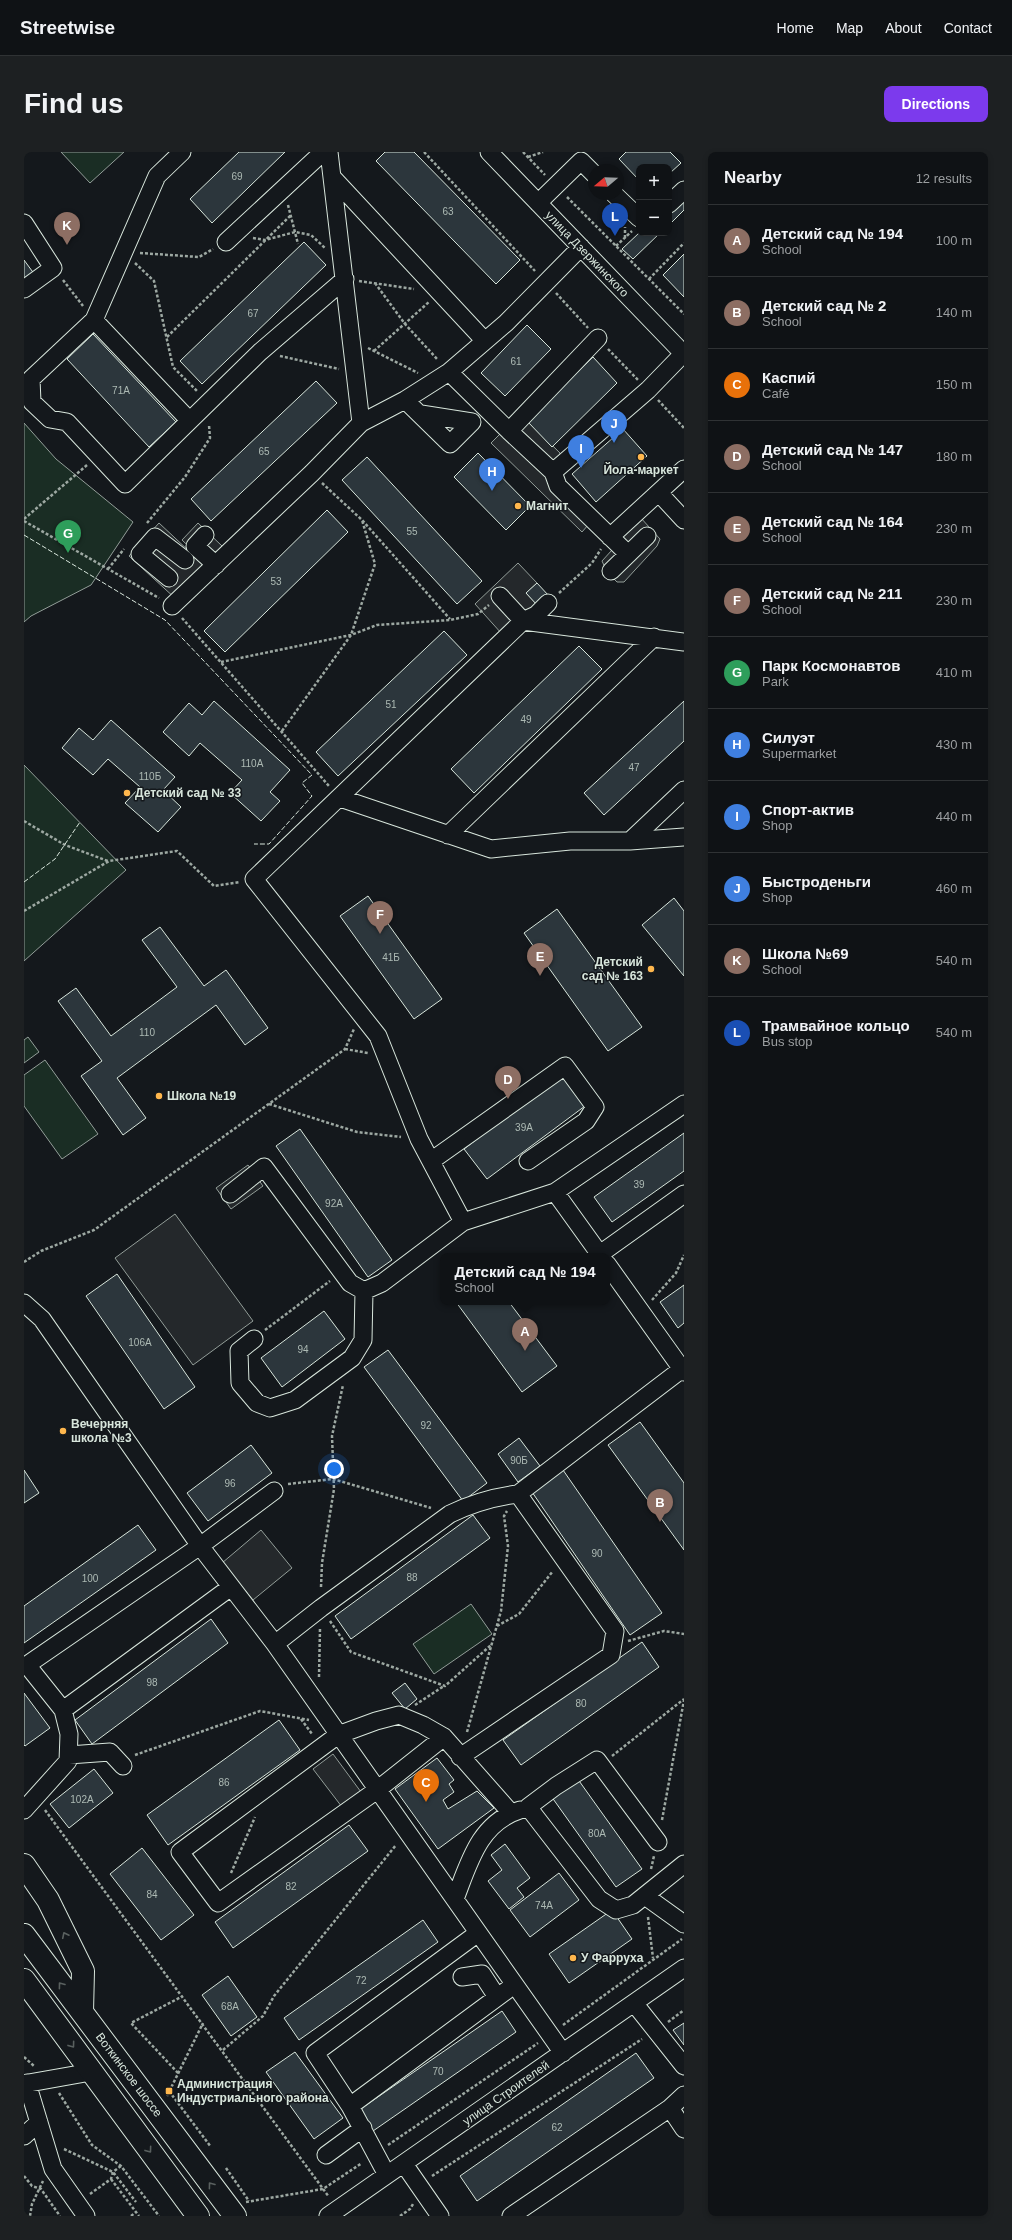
<!DOCTYPE html>
<meta charset="utf-8">
<style>
:root{--surface:#0f1215;--page:#1d2022;--text:#f1f3f6;--muted:#9b9ea0;--line:#2f3234;--accent:#7c3aed}
body{margin:0;font-family:Arial,sans-serif;background:var(--page);color:var(--text)}
.controls{position:absolute;right:12px;top:12px;display:grid;overflow:hidden;border-radius:8px;box-shadow:0 2px 6px #0003}
.controls button{width:36px;height:36px;display:grid;place-items:center;padding:0;border:0;border-bottom:1px solid var(--line);background:var(--surface);color:var(--text);font:20px sans-serif}
.compass{position:absolute;left:564px;top:12px;width:36px;height:36px;border-radius:50%;background:var(--surface);box-shadow:0 2px 6px #0003;rotate:251deg}
.you{position:absolute;left:310px;top:1317px;width:14px;height:14px;margin:-10px;border:3px solid #fff;border-radius:50%;background:#1a73e8;box-shadow:0 0 0 6px #1a73e833}
.badge{display:grid;place-items:center;width:26px;height:26px;border-radius:50%;background:var(--accent);color:#fff;font-size:13px;font-weight:700}
.pin{position:absolute;translate:-50% -33px;filter:drop-shadow(0 1px 2px #0008)}
.pin::after{content:'';position:absolute;top:21px;width:14px;height:12px;background:inherit;clip-path:polygon(0 0,100% 0,50% 100%)}
.popup{position:absolute;left:416px;top:1101px;width:170px;height:52px;box-sizing:border-box;display:grid;place-content:center;border-radius:8px;background:var(--surface);filter:drop-shadow(0 1px 3px #0005);font-size:13px;white-space:nowrap;color:var(--muted)}
.popup b{font-size:15px;color:var(--text)}
.popup::after{content:'';position:absolute;left:50%;top:100%;margin-left:-8px;border:8px solid transparent;border-top-color:var(--surface)}
.list{margin:0;padding:0;list-style:none}
h2{display:flex;justify-content:space-between;align-items:center;height:52px;margin:0;padding:0 16px;font-size:17px}
h2 small{font-size:13px;font-weight:400;color:var(--muted)}
.list li{display:grid;grid-template-columns:26px 1fr auto;gap:12px;align-items:center;box-sizing:border-box;height:72px;padding:0 16px;border-top:1px solid var(--line)}
.list b{display:block;font-size:15px;white-space:nowrap}
.list p{margin:0;font-size:13px;white-space:nowrap;color:var(--muted)}
.list em{font-size:13px;font-style:normal;color:var(--muted)}
.map{position:relative;flex:none;width:660px;height:2064px;overflow:hidden;border-radius:8px}
header{display:flex;align-items:center;gap:24px;box-sizing:border-box;height:56px;padding:0 20px;background:var(--surface);border-bottom:1px solid var(--line)}
header strong{font-size:19px}
nav{display:flex;gap:22px;margin-inline-start:auto;font-size:14px}
.intro{display:flex;align-items:center;justify-content:space-between;box-sizing:border-box;height:96px;padding:0 24px}
h1{margin:0;font-size:28px}
.button{padding:10px 18px;border-radius:8px;background:var(--accent);color:#fff;font-size:14px;font-weight:700}
main{display:flex;gap:24px;padding:0 24px}
aside{flex:1;background:var(--surface);border-radius:8px;box-shadow:0 2px 6px #0003}
.map>svg:first-child{display:block}
.green{fill:#1a2d24;stroke:#939e99}
.parking{fill:#24282b;stroke:#939e99}
.building{fill:#2c363c;stroke:#d8e6dc}
.lines{fill:none;stroke-linecap:round;stroke-linejoin:round}
.minor-casing{stroke:#d8e6dc;stroke-width:19}
.major-casing{stroke:#d8e6dc;stroke-width:24}
.path{stroke:#9da8a2;stroke-width:2.5;stroke-dasharray:3 2;stroke-linecap:butt}
.minor{stroke:#14181c;stroke-width:17}
.major{stroke:#14181c;stroke-width:22}
.fence{stroke:#d8e6dc;stroke-width:1;stroke-dasharray:5 2;stroke-linecap:butt}
.oneway{stroke:#59605f}
.poi-dot{fill:#ffb74d;stroke:#14181c;stroke-width:1.5}
.labels{text-anchor:middle;stroke-width:3;stroke-linejoin:round;paint-order:stroke}
.number-label{font-size:10px;fill:#adbab4}
.street-label{font-size:12px;fill:#d8e6dc;stroke:#14181c}
.poi-label{font-size:12px;font-weight:bold;fill:#d8e6dc;stroke:#14181c;text-anchor:start}
</style>
<header>
<strong>Streetwise</strong>
<nav><a>Home</a><a>Map</a><a>About</a><a>Contact</a></nav>
</header>
<div class="intro"><h1>Find us</h1><a class="button">Directions</a></div>
<main>
<div class="map">
<svg width="660" height="2064" viewBox="0 0 660 2064">
<rect width="100%" height="100%" fill="#14181c"/>
<!-- green -->
<path class="green" d="M 37,0 L 100,0 L 66,31 Z
M 0,271 L 32,307 L 109,370 L 67,433 L 7,464 L 0,470 Z
M 0,613 L 102,718 L 0,809 Z
M 4,885 L 15,900 L 0,911 L 0,888 Z
M 21,908 L 74,982 L 38,1007 L 0,954 L 0,923 Z
M 447,1452 L 468,1482 L 410,1522 L 389,1492 Z"/>
<!-- parking -->
<path class="parking" d="M 496,262 L 536,301 L 535,325 L 571,365 L 558,380 L 467,291 Z
M 616,365 L 636,387 L 633,394 L 600,430 L 593,430 L 583,420 L 578,409 L 588,398 L 588,393 Z
M 135,371 L 182,415 L 152,447 L 105,404 Z
M 174,371 L 198,394 L 182,411 L 158,388 Z
M 494,411 L 513,431 L 502,441 L 514,454 L 478,482 L 451,452 Z
M 224,1013 L 239,1034 L 207,1057 L 192,1036 Z
M 151,1062 L 229,1169 L 169,1213 L 91,1106 Z
M 237,1378 L 268,1416 L 229,1448 L 198,1411 Z
M 309,1602 L 337,1640 L 318,1655 L 289,1617 Z"/>
<!-- building -->
<path class="building" d="M 215,0 L 261,0 L 188,71 L 166,47 Z
M 361,0 L 390,0 L 496,108 L 472,132 L 352,9 Z
M 602,0 L 646,0 L 657,11 L 646,21 L 645,15 L 615,15 L 615,28 L 595,7 Z
M 660,40 L 660,58 L 645,73 L 645,54 Z
M 615,81 L 636,81 L 609,107 L 598,97 Z
M 280,90 L 302,113 L 178,232 L 156,209 Z
M 660,102 L 660,145 L 639,123 Z
M 0,108 L 11,123 L 0,131 Z
M 503,173 L 527,197 L 481,244 L 457,221 Z
M 69,182 L 152,270 L 125,295 L 43,207 Z
M 569,205 L 593,231 L 528,295 L 503,269 Z
M 292,229 L 313,251 L 187,369 L 167,347 Z
M 599,277 L 623,304 L 572,350 L 548,322 Z
M 454,301 L 506,354 L 482,378 L 430,325 Z
M 343,305 L 458,429 L 433,452 L 318,328 Z
M 303,358 L 324,380 L 201,500 L 180,479 Z
M 513,431 L 525,444 L 514,454 L 502,441 Z
M 420,479 L 443,503 L 314,624 L 292,600 Z
M 555,494 L 578,517 L 450,641 L 427,617 Z
M 190,549 L 266,618 L 246,640 L 256,649 L 237,669 L 206,641 L 218,628 L 176,591 L 165,604 L 139,580 L 165,551 L 178,563 Z
M 660,549 L 660,589 L 580,663 L 560,641 Z
M 87,568 L 151,625 L 139,638 L 157,655 L 134,680 L 101,651 L 116,635 L 84,607 L 69,623 L 38,596 L 55,576 L 69,588 Z
M 344,744 L 418,847 L 390,867 L 316,764 Z
M 650,746 L 660,759 L 660,824 L 618,773 Z
M 533,757 L 618,875 L 584,899 L 500,781 Z
M 136,775 L 180,834 L 202,818 L 244,876 L 221,893 L 192,853 L 93,926 L 122,966 L 99,983 L 57,924 L 78,909 L 34,849 L 52,836 L 87,884 L 153,835 L 118,788 Z
M 537,923 L 561,954 L 463,1027 L 440,997 Z
M 276,977 L 368,1108 L 344,1125 L 252,994 Z
M 660,981 L 660,1019 L 588,1070 L 570,1045 Z
M 93,1122 L 171,1235 L 140,1257 L 62,1144 Z
M 660,1133 L 660,1171 L 654,1176 L 636,1150 Z
M 432,1150 L 485,1150 L 533,1214 L 498,1240 Z
M 300,1159 L 321,1187 L 258,1235 L 237,1206 Z
M 364,1198 L 463,1331 L 439,1349 L 340,1215 Z
M 616,1270 L 660,1331 L 660,1398 L 584,1293 Z
M 495,1286 L 516,1314 L 494,1330 L 474,1302 Z
M 227,1293 L 248,1321 L 184,1369 L 163,1341 Z
M 0,1318 L 15,1341 L 0,1351 Z
M 539,1318 L 638,1461 L 606,1483 L 508,1340 Z
M 449,1363 L 466,1386 L 327,1487 L 311,1464 Z
M 114,1373 L 132,1398 L 0,1491 L 0,1454 Z
M 187,1467 L 204,1491 L 68,1592 L 51,1568 Z
M 618,1490 L 635,1515 L 497,1613 L 479,1588 Z
M 381,1531 L 393,1547 L 381,1557 L 368,1541 Z
M 0,1541 L 26,1576 L 1,1594 L 0,1593 Z
M 255,1568 L 276,1598 L 144,1693 L 123,1663 Z
M 413,1606 L 430,1628 L 425,1632 L 430,1640 L 419,1648 L 424,1657 L 453,1639 L 470,1656 L 414,1697 L 371,1637 Z
M 70,1617 L 89,1641 L 45,1676 L 26,1652 Z
M 553,1626 L 618,1717 L 592,1735 L 527,1644 Z
M 325,1673 L 344,1699 L 209,1796 L 191,1770 Z
M 481,1692 L 506,1726 L 493,1736 L 500,1745 L 485,1757 L 464,1729 L 478,1718 L 467,1703 Z
M 118,1696 L 170,1763 L 137,1788 L 86,1722 Z
M 535,1721 L 555,1748 L 506,1785 L 486,1758 Z
M 588,1758 L 608,1787 L 545,1831 L 525,1802 Z
M 399,1768 L 414,1790 L 275,1888 L 260,1866 Z
M 204,1824 L 233,1865 L 207,1884 L 178,1843 Z
M 478,1859 L 492,1880 L 349,1979 L 335,1958 Z
M 660,1871 L 660,1893 L 649,1878 Z
M 271,1900 L 319,1966 L 290,1987 L 242,1920 Z
M 612,1901 L 630,1926 L 453,2049 L 436,2024 Z"/>
<g class="lines">
<defs>
<path id="minor" d="M 158,0 L 133,24 L 70,168 L 165,268
M 465,0 L 653,195 L 660,205
M 310,27 L 460,188
M 590,42 L 615,66
M 514,51 L 557,9 L 570,22
M 645,52 L 660,38
M 0,71 L 29,116 L 0,137
M 202,90 L 299,0
M 70,168 L 7,227 L 8,250 L 26,267 L 43,270 L 101,332 L 236,200 L 321,127
M 574,186 L 485,279 L 529,320 L 534,334 L 604,402
M 425,220 L 485,279
M 381,248 L 426,292 L 448,270 L 397,262
M 337,271 L 381,248 L 425,220 L 482,171 L 557,95
M 529,320 L 624,238 L 658,203
M 635,341 L 660,368
M 181,383 L 171,394 L 192,413
M 586,385 L 660,317
M 587,419 L 623,384
M 145,426 L 116,402 L 131,385 L 161,408
M 476,444 L 499,469 L 660,490
M 148,454 L 288,321 L 337,271 L 305,0
M 316,646 L 467,697 L 546,689 L 606,689 L 660,685
M 424,683 L 630,485
M 606,689 L 660,638
M 407,1009 L 541,914 L 571,955 L 562,969 L 504,1009
M 206,1042 L 240,1015 L 326,1131 L 340,1139 L 358,1131 L 439,1070 L 531,1040
M 439,1070 L 395,987 L 354,884 L 230,727 L 499,469 L 512,463 L 524,451
M 576,1102 L 660,1042
M 577,1104 L 531,1040 L 660,952
M 583,1112 L 660,1220
M 0,1151 L 18,1167 L 176,1394 L 251,1492 L 539,1901
M 230,1187 L 215,1199 L 216,1231 L 233,1251 L 246,1256 L 271,1248 L 328,1206 L 339,1188 L 340,1139
M 494,1342 L 658,1217
M 207,1435 L 39,1558 L 3,1513 L 176,1394 L 250,1339
M 251,1492 L 297,1456 L 426,1362 C 449,1351 469,1345 494,1342 L 591,1479 L 587,1503 L 436,1605
M 420,1585 L 353,1638 L 194,1751 L 156,1700 L 314,1583 L 352,1569 L 375,1563 L 399,1573 L 420,1585 L 487,1661
M 45,1603 L 86,1600 L 99,1614
M 0,1658 L 44,1609 L 45,1582 L 39,1558
M 634,1690 L 573,1608 L 532,1634 L 504,1655 L 575,1747 L 592,1758 L 609,1753 L 660,1712
M 621,1744 L 660,1772
M 431,1747 C 445,1711 455,1671 496,1658
M 438,1825 L 458,1822 L 473,1845
M 610,1851 L 660,1914
M 3,1931 L 29,2017 L 62,2064
M 0,1932 L 67,1920
M 660,1943 L 646,1956 L 660,1977
M 326,1954 L 490,1833
M 0,1984 L 15,1970
M 302,2003 L 339,1976
M 380,2012 L 416,2064
M 363,2023 L 326,1954 L 291,1901 L 454,1781
M 304,2064 L 660,1816
M 487,2064 L 646,1956"/>
<path id="major" d="M 0,1713 L 24,1748 L 59,1819 L 58,1860
M 0,1783 L 211,2064
M 0,1828 L 174,2064"/>
</defs>
<!-- minor casing -->
<use href="#minor" class="minor-casing"/>
<!-- major casing -->
<use href="#major" class="major-casing"/>
<!-- path -->
<path class="path" d="M 400,0 L 511,119
M 499,0 L 521,23
M 504,5 L 519,0
M 543,45 L 660,162
M 264,53 L 274,92
M 229,86 L 241,88 L 271,80 L 287,83 L 301,96
M 601,86 L 601,75
M 592,94 L 608,79
M 116,101 L 175,105 L 189,97
M 111,111 L 130,129 L 149,215 L 174,240
M 625,127 L 660,91
M 39,128 L 59,154
M 335,129 L 390,137
M 351,131 L 381,172 L 414,208
M 532,141 L 564,176
M 143,185 L 267,63
M 344,196 L 394,221
M 584,197 L 614,228
M 350,199 L 405,150
M 256,204 L 315,217
M 634,248 L 660,276
M 298,331 L 338,368 L 426,467
M 0,367 L 63,313
M 0,369 L 135,446
M 123,371 L 161,325 L 186,286 L 185,273
M 84,417 L 100,397
M 535,441 L 568,411 L 577,397
M 158,466 L 305,634
M 197,510 L 327,483 L 353,473 L 426,468 L 454,462 L 465,453
M 258,579 L 327,483 L 351,412 L 338,368
M 0,669 L 41,693 L 84,709
M 0,759 L 85,709 L 153,699 L 190,734 L 216,730
M 321,897 L 344,901
M 245,952 L 333,980 L 377,985
M 0,1110 L 17,1099 L 70,1078 L 321,897 L 330,877
M 628,1148 L 652,1121 L 660,1103
M 241,1178 L 306,1129
M 264,1332 L 309,1327 L 407,1356
M 297,1435 L 298,1411 L 310,1337 L 308,1284 L 319,1233
M 306,1469 L 327,1500 L 421,1534 L 467,1493
M 473,1474 L 495,1462 L 529,1419
M 604,1489 L 640,1479 L 660,1482
M 295,1525 L 296,1476
M 391,1553 L 420,1534
M 277,1567 L 288,1582
M 443,1580 L 477,1459 L 484,1394 L 480,1364 L 483,1359
M 111,1603 L 236,1559 L 285,1568
M 588,1604 L 660,1547
M 21,1658 L 305,2045
M 638,1668 L 660,1548
M 627,1717 L 630,1704
M 207,1721 L 231,1665
M 624,1765 L 629,1806
M 644,1870 L 660,1858
M 539,1873 L 658,1787
M 199,1898 L 239,1864 L 250,1844 L 372,1693
M 0,1905 L 10,1914
M 154,1921 L 107,1871 L 159,1844
M 145,1939 L 187,1995
M 35,1941 L 68,1993 L 97,2014 L 135,2064
M 143,1944 L 179,1871
M 364,1993 L 514,1891
M 40,1997 L 89,2020 L 112,2050
M 202,2016 L 225,2049
M 0,2024 L 8,2034 L 17,2037 L 36,2064
M 408,2024 L 618,1887
M 87,2027 L 115,2064
M 66,2042 L 87,2027 L 89,2020 L 97,2014
M 222,2050 L 299,2037 L 338,2011
M 6,2064 L 8,2052 L 19,2029
M 107,2064 L 112,2060
M 376,2064 L 386,2057 L 389,2052"/>
<!-- minor -->
<use href="#minor" class="minor"/>
<!-- major -->
<use href="#major" class="major"/>
<!-- fence -->
<path class="fence" d="M 0,383 L 141,468 L 288,623 L 278,631 L 288,644 L 245,692 L 230,692
M 0,730 L 31,707 L 56,670"/>
</g>
<!-- one-way arrows -->
<defs><path id="oneway-chevron" d="M-2-3.5L2.5 0L-2 3.5" fill="none" stroke-width="1.6" stroke-linecap="round" stroke-linejoin="round"/></defs>
<g class="oneway">
<use href="#oneway-chevron" transform="translate(41 1783) rotate(-116)"/>
<use href="#oneway-chevron" transform="translate(37 1833) rotate(-127)"/>
<use href="#oneway-chevron" transform="translate(48 1893) rotate(54)"/>
<use href="#oneway-chevron" transform="translate(125 1998) rotate(54)"/>
<use href="#oneway-chevron" transform="translate(187 2033) rotate(-127)"/>
</g>
<!-- markers -->
<g class="poi-dot">
<circle cx="617" cy="305" r="4"/>
<circle cx="494" cy="354" r="4"/>
<circle cx="103" cy="641" r="4"/>
<circle cx="627" cy="817" r="4"/>
<circle cx="135" cy="944" r="4"/>
<circle cx="39" cy="1279" r="4"/>
<circle cx="549" cy="1806" r="4"/>
<rect x="141" y="1935" width="8" height="8" rx="2"/>
</g>
<g class="labels">
<!-- number labels -->
<g class="number-label">
<text x="213" y="28">69</text>
<text x="424" y="63">63</text>
<text x="229" y="165">67</text>
<text x="492" y="213">61</text>
<text x="97" y="242">71А</text>
<text x="240" y="303">65</text>
<text x="388" y="383">55</text>
<text x="252" y="433">53</text>
<text x="367" y="556">51</text>
<text x="502" y="571">49</text>
<text x="228" y="615">110А</text>
<text x="610" y="619">47</text>
<text x="126" y="628">110Б</text>
<text x="367" y="809">41Б</text>
<text x="123" y="884">110</text>
<text x="500" y="979">39А</text>
<text x="615" y="1036">39</text>
<text x="310" y="1055">92А</text>
<text x="116" y="1194">106А</text>
<text x="279" y="1201">94</text>
<text x="402" y="1277">92</text>
<text x="495" y="1312">90Б</text>
<text x="206" y="1335">96</text>
<text x="573" y="1405">90</text>
<text x="388" y="1429">88</text>
<text x="66" y="1430">100</text>
<text x="128" y="1534">98</text>
<text x="557" y="1555">80</text>
<text x="200" y="1634">86</text>
<text x="58" y="1651">102А</text>
<text x="573" y="1685">80А</text>
<text x="267" y="1738">82</text>
<text x="128" y="1746">84</text>
<text x="520" y="1757">74А</text>
<text x="337" y="1832">72</text>
<text x="206" y="1858">68А</text>
<text x="414" y="1923">70</text>
<text x="533" y="1979">62</text>
</g>
<!-- street labels -->
<g class="street-label">
<text transform="translate(563 102) rotate(46)" y="4">улица Дзержинского</text>
<text transform="translate(105 1923) rotate(53)" y="4">Воткинское шоссе</text>
<text transform="translate(482 1941) rotate(-35)" y="4">улица Строителей</text>
</g>
<!-- poi labels -->
<g class="poi-label">
<text x="617" y="322" text-anchor="middle">Йола-маркет</text>
<text x="502" y="358">Магнит</text>
<text x="111" y="645">Детский сад № 33</text>
<text x="619" y="814" text-anchor="end">Детский<tspan x="619" dy="14">сад № 163</tspan></text>
<text x="143" y="948">Школа №19</text>
<text x="47" y="1276">Вечерняя<tspan x="47" dy="14">школа №3</tspan></text>
<text x="557" y="1810">У Фарруха</text>
<text x="153" y="1936">Администрация<tspan x="153" dy="14">Индустриального района</tspan></text>
</g>
</g>
</svg>
<div class="controls">
<button>+</button>
<button>−</button>
</div>
<svg class="compass" viewBox="-18 -18 36 36"><path d="M0-13l5 13h-10z" fill="#e53935"/><path d="M0 13l5-13h-10z" fill="#9b9ea0"/></svg>
<div class="you"></div>
<div class="pin badge" style="left:501px;top:1199px;background:#8d6e63">A</div>
<div class="popup"><b>Детский сад № 194</b>School</div>
<div class="pin badge" style="left:636px;top:1370px;background:#8d6e63">B</div>
<div class="pin badge" style="left:402px;top:1650px;background:#e8710a">C</div>
<div class="pin badge" style="left:484px;top:947px;background:#8d6e63">D</div>
<div class="pin badge" style="left:516px;top:824px;background:#8d6e63">E</div>
<div class="pin badge" style="left:356px;top:782px;background:#8d6e63">F</div>
<div class="pin badge" style="left:44px;top:401px;background:#2e9e5b">G</div>
<div class="pin badge" style="left:468px;top:339px;background:#3f7fe0">H</div>
<div class="pin badge" style="left:557px;top:316px;background:#3f7fe0">I</div>
<div class="pin badge" style="left:590px;top:291px;background:#3f7fe0">J</div>
<div class="pin badge" style="left:43px;top:93px;background:#8d6e63">K</div>
<div class="pin badge" style="left:591px;top:84px;background:#1a4fb4">L</div>
</div>
<aside>
<h2>Nearby<small>12 results</small></h2>
<ul class="list">
<li><span class="badge" style="background:#8d6e63">A</span><div><b>Детский сад № 194</b><p>School</p></div><em>100 m</em></li>
<li><span class="badge" style="background:#8d6e63">B</span><div><b>Детский сад № 2</b><p>School</p></div><em>140 m</em></li>
<li><span class="badge" style="background:#e8710a">C</span><div><b>Каспий</b><p>Café</p></div><em>150 m</em></li>
<li><span class="badge" style="background:#8d6e63">D</span><div><b>Детский сад № 147</b><p>School</p></div><em>180 m</em></li>
<li><span class="badge" style="background:#8d6e63">E</span><div><b>Детский сад № 164</b><p>School</p></div><em>230 m</em></li>
<li><span class="badge" style="background:#8d6e63">F</span><div><b>Детский сад № 211</b><p>School</p></div><em>230 m</em></li>
<li><span class="badge" style="background:#2e9e5b">G</span><div><b>Парк Космонавтов</b><p>Park</p></div><em>410 m</em></li>
<li><span class="badge" style="background:#3f7fe0">H</span><div><b>Силуэт</b><p>Supermarket</p></div><em>430 m</em></li>
<li><span class="badge" style="background:#3f7fe0">I</span><div><b>Спорт-актив</b><p>Shop</p></div><em>440 m</em></li>
<li><span class="badge" style="background:#3f7fe0">J</span><div><b>Быстроденьги</b><p>Shop</p></div><em>460 m</em></li>
<li><span class="badge" style="background:#8d6e63">K</span><div><b>Школа №69</b><p>School</p></div><em>540 m</em></li>
<li><span class="badge" style="background:#1a4fb4">L</span><div><b>Трамвайное кольцо</b><p>Bus stop</p></div><em>540 m</em></li>
</ul>
</aside>
</main>
